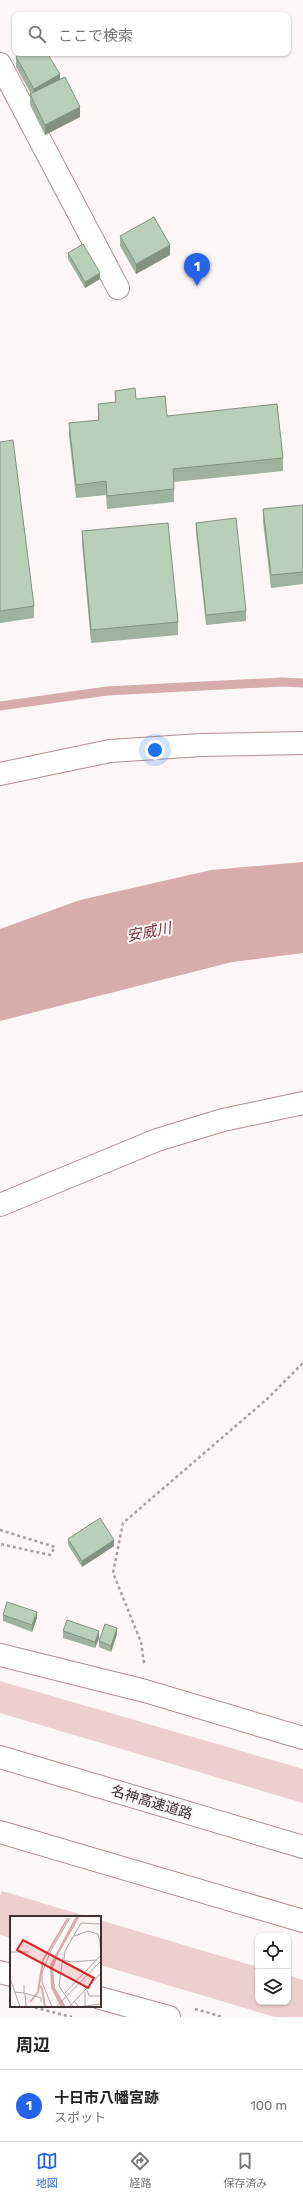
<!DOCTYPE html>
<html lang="ja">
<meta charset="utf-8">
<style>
:root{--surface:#fff;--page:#f2f2f2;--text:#222;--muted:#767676;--line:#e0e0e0;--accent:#2563eb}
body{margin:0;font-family:Rubik,"Noto Sans JP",sans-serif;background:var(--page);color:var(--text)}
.controls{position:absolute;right:12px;bottom:12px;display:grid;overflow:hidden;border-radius:8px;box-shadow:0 1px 3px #0004}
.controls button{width:36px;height:36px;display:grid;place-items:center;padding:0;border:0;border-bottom:1px solid var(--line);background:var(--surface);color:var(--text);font:20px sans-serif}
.you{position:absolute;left:155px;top:750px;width:14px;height:14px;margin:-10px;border:3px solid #fff;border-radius:50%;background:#1a73e8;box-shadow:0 0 0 6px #1a73e833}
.badge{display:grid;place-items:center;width:26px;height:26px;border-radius:50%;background:var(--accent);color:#fff;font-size:13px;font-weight:700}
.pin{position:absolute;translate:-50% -33px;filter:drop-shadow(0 1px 2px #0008)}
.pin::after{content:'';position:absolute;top:21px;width:14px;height:12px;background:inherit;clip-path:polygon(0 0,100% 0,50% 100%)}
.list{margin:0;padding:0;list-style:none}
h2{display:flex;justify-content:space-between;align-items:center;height:52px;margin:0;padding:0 16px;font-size:17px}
h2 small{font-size:13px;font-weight:400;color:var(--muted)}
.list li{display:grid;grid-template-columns:26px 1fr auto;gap:12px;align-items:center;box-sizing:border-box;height:72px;padding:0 16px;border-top:1px solid var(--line)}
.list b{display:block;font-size:15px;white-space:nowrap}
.list p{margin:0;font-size:13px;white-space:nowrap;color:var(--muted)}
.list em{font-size:13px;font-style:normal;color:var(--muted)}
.icon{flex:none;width:22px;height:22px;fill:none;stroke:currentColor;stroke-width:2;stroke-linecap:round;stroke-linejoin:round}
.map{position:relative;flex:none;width:303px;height:2017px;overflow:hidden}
.search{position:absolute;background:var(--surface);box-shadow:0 1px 3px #0004;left:12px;right:12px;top:12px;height:44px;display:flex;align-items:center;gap:10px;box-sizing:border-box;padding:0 14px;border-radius:8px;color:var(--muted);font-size:15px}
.sheet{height:124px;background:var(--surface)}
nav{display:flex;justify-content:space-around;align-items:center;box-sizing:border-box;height:56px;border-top:1px solid var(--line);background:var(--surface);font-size:11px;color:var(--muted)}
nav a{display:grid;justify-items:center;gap:2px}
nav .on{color:var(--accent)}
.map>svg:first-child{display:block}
.green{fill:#ecd0cf}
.water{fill:#d8acab}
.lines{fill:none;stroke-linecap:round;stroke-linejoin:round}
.stream{stroke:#d8acab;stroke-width:9}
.street-casing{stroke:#af8f8e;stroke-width:24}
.secondary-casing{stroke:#af8f8e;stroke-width:24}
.highway-casing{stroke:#af8f8e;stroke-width:24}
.path{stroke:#a89e9e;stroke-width:2.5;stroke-dasharray:3 3;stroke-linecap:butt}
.street{stroke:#fff;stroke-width:22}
.secondary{stroke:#fff;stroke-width:22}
.highway{stroke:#fff;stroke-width:22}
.wall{fill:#9fb29f}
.shaded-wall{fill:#829182}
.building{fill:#b9cfb9;stroke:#829182}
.labels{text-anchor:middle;stroke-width:4;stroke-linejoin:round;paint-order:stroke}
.street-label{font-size:14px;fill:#3e3130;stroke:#fdf6f6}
.water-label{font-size:15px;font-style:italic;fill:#703739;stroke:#fdf6f6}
.inset-river{fill:none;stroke:#d8acab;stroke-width:2}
.inset-road{fill:none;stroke:#b1a7a7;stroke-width:1}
.view{fill:#d62828;fill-opacity:0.15;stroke:#d62828;stroke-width:2}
.inset-edge{fill:none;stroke:#3e3130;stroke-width:2}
</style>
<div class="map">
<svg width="303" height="2017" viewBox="0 0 303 2017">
<rect width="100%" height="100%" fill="#fdf6f6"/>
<!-- green -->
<path class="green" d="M 0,1681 L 303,1769 L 303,1803 L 0,1713 Z
M 2,1891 L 89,1917 L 11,1917 L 11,1938 L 0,1935 L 0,1895 Z
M 100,1920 L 258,1967 L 258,2002 L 288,2002 L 288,1975 L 303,1980 L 303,2017 L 275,2017 L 100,1965 Z"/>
<!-- water -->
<path class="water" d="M 303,862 L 303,953 L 232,962 L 0,1021 L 0,929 L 80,900 L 211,870 Z"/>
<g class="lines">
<!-- stream -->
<path class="stream" d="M 0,706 L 107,691 L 282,682 L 303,683"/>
<defs>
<path id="street" d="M 0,64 L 118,288
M 0,774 L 110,751 L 201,745 L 303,743
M 0,1205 L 157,1140 L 223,1120 L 303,1103
M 0,1655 L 145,1691 L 303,1738"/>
<path id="secondary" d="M 0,1972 L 11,1975
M 100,1998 L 169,2017"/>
<path id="highway" d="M 0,1757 L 303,1847
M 0,1832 L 303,1921"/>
</defs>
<!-- street casing -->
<use href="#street" class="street-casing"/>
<!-- secondary casing -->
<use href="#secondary" class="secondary-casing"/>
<!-- highway casing -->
<use href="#highway" class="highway-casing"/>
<!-- path -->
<path class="path" d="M 0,1530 L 55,1547 L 50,1555 L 0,1544
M 144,1663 L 141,1642 L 113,1573 L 123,1523 L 267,1399 L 303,1363
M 29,2006 L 72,2017
M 195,2009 L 223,2017"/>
<!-- street -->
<use href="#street" class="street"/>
<!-- secondary -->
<use href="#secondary" class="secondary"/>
<!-- highway -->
<use href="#highway" class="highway"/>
</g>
<!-- wall -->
<path class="wall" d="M 16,57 L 60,80 L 80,117 L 45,135 L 30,105 L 30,94 L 31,94 L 16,67 Z
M 120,236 L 170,255 L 136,274 L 120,246 Z
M 68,253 L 100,279 L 85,288 L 68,259 Z
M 115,391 L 136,399 L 167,416 L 283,458 L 283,471 L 174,482 L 174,502 L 107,509 L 106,495 L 76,498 L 69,436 L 69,423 L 98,420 L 98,404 L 115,402 Z
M 0,442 L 34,606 L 34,618 L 0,623 Z
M 303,505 L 303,584 L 271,588 L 263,522 L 263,509 Z
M 196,523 L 246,611 L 246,621 L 206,625 L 196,533 Z
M 82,531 L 178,622 L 178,635 L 91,643 L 82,544 Z
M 68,1539 L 114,1546 L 82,1567 L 68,1545 Z
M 3,1615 L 37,1618 L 32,1632 L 3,1621 Z
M 63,1631 L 99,1638 L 95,1648 L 63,1638 Z
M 117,1634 L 111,1652 L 99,1647 L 99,1641 Z"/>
<!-- shaded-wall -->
<path class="shaded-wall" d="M 60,74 L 60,85 L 34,99 L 34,89 Z
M 80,107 L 80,117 L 45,135 L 45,125 Z
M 170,245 L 170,255 L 136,274 L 136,264 Z
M 100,273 L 100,279 L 85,288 L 85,282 Z
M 114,1540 L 114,1546 L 82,1567 L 82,1561 Z
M 37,1612 L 37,1618 L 32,1632 L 32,1625 Z
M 117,1628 L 117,1634 L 111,1652 L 111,1646 Z
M 99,1631 L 99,1638 L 95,1648 L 95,1642 Z"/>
<!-- building -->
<path class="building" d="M 23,53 L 47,53 L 60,74 L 34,89 L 16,57 Z
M 65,77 L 80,107 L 45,125 L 30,94 Z
M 154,217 L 170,245 L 136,264 L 120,236 Z
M 83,244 L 100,273 L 85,282 L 68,253 Z
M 135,388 L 136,399 L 165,396 L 167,416 L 277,404 L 283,458 L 173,469 L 174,489 L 107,496 L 106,481 L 76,485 L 69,423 L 99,420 L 98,404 L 116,402 L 115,391 Z
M 13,440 L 34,606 L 0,611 L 0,442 Z
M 303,505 L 303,572 L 271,575 L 263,509 Z
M 236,518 L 246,611 L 206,615 L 196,523 Z
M 168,523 L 178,622 L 91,630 L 82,531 Z
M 100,1518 L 114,1540 L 82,1561 L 68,1539 Z
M 7,1602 L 37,1612 L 32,1625 L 3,1615 Z
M 67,1620 L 99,1631 L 95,1642 L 63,1631 Z
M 105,1624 L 117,1628 L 111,1646 L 99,1641 Z"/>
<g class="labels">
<!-- street labels -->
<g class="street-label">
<text transform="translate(152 1802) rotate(17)" y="5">名神高速道路</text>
</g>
<!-- water labels -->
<g class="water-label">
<text transform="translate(149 932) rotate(-11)" y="5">安威川</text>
</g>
</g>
<!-- overview -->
<g transform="translate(10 1916)">
<rect width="91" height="91" fill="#fdf6f6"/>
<path d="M 66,0 L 70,0 L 48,39 L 43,53 L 45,72 L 56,91 L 51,91 L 41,72 L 40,49 Z" fill="#d8acab"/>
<path class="inset-river" d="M 29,69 L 32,72 L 35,91M 20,86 L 28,76 L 33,44 L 58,2"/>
<path class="inset-road" d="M 64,20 L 78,15 L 88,18 L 90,26M 90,26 L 91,39M 0,36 L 19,36M 53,41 L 49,70 L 63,91M 87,44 L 61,46 L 54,44 L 55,35 L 71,7 L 91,8M 0,62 L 10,91M 77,74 L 79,80 L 91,80M 4,76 L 14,77 L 14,69M 75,76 L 75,90M 14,77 L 31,82 L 31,86M 55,77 L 91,39M 15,78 L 16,91M 64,85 L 69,91 L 91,88M 42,91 L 32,66 L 32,57 L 41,34 L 60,2M 46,91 L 91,45M 59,91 L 91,57"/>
<path class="view" d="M 13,24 L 84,62 L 78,72 L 7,34 Z"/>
<rect width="91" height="91" class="inset-edge"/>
</g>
</svg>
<div class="controls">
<button><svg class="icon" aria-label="locate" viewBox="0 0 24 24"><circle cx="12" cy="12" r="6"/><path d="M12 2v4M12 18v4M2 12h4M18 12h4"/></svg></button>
<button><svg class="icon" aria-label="layers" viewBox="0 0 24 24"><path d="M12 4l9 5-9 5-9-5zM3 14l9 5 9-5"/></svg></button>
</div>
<div class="you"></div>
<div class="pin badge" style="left:197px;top:286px">1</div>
<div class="search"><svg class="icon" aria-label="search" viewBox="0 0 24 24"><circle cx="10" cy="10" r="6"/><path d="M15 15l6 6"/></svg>ここで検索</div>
</div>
<section class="sheet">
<h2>周辺<small></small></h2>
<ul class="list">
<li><span class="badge">1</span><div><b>十日市八幡宮跡</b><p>スポット</p></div><em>100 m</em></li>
</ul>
</section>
<nav>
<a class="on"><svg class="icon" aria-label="map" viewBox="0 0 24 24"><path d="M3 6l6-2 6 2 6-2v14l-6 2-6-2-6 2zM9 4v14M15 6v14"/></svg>地図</a>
<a><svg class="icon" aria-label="directions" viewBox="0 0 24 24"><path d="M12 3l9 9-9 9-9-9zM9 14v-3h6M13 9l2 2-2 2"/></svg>経路</a>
<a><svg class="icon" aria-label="saved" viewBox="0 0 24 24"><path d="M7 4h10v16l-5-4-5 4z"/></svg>保存済み</a>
</nav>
